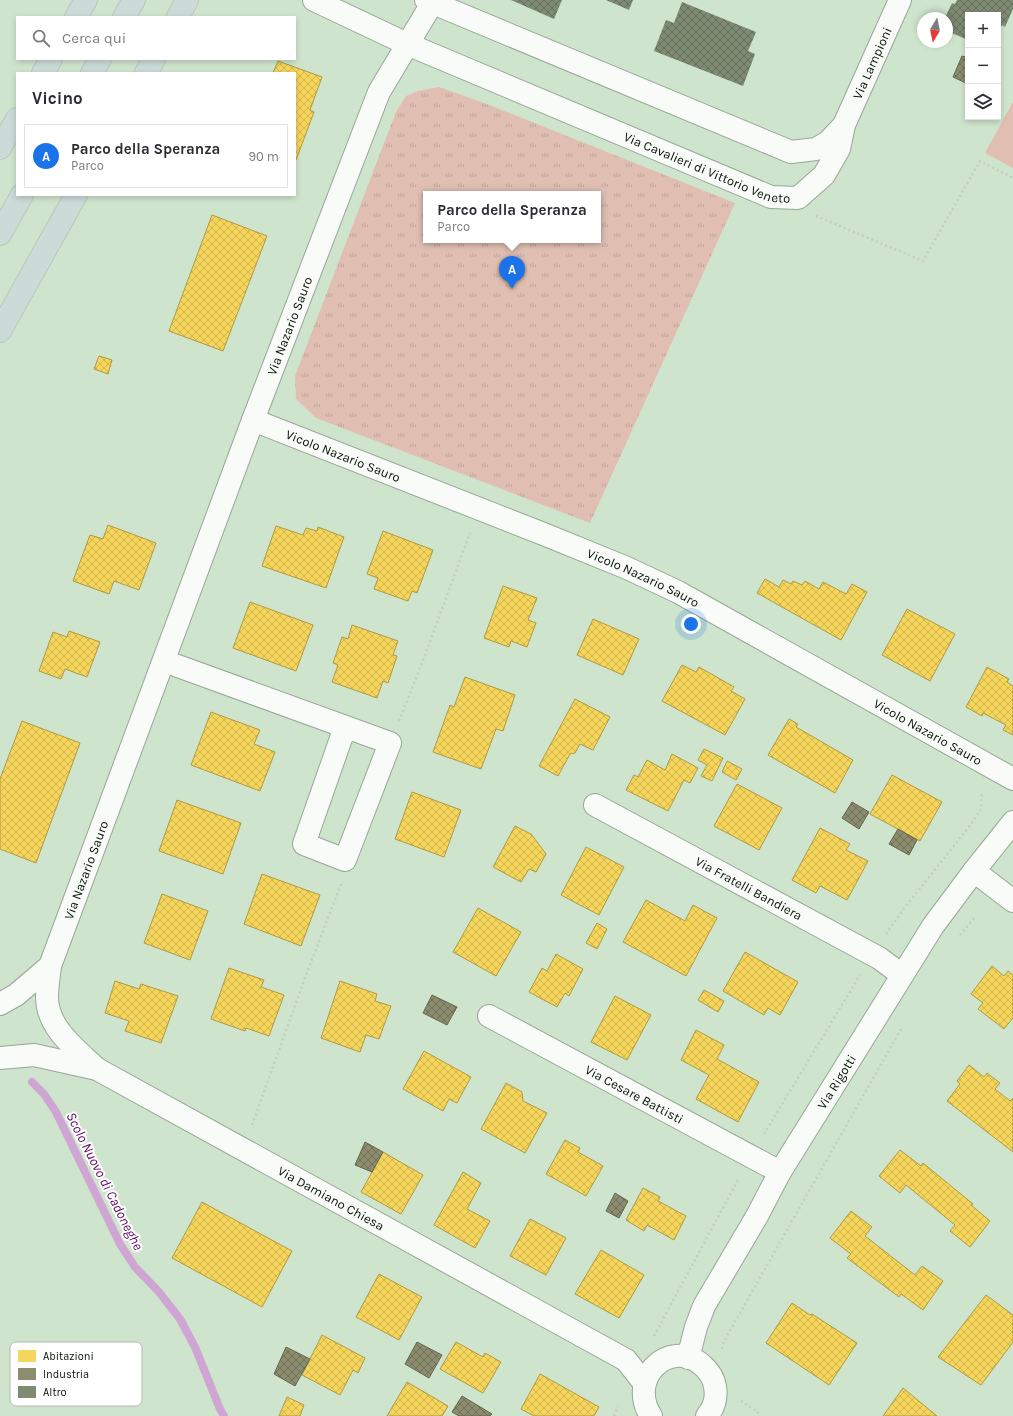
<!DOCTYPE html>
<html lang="it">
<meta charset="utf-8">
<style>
:root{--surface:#fff;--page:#f7f7f7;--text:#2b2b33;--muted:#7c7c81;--line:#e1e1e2;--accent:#1a73e8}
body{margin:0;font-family:Karla,sans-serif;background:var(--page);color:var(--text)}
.controls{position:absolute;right:12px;top:12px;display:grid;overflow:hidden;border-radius:0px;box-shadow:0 2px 6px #0003}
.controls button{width:36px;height:36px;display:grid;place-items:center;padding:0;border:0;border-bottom:1px solid var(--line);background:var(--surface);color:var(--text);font:20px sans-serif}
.compass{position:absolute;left:917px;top:12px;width:36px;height:36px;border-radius:50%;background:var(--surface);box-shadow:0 2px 6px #0003;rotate:190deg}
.you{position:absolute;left:691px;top:624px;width:14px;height:14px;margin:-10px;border:3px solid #fff;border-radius:50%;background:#1a73e8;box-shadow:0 0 0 6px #1a73e833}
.badge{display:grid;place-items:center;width:26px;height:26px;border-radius:50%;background:var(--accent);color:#fff;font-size:13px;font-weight:700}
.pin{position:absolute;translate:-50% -33px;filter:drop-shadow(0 1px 2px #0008)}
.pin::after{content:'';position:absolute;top:21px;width:14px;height:12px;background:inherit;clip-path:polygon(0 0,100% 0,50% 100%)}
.popup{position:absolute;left:423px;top:191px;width:178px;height:52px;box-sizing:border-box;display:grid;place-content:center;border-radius:0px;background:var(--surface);filter:drop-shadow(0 1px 3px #0005);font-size:13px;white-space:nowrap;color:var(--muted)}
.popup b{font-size:15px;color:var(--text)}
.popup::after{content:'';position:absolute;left:50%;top:100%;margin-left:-8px;border:8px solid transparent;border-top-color:var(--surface)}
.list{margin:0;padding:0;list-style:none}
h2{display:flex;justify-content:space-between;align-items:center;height:52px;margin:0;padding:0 16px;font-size:17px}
h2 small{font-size:13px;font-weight:400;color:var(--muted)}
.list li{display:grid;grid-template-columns:26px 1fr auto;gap:12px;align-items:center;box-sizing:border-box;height:64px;margin:0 8px 8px;padding:0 8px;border:1px solid var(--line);border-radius:0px}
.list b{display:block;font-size:15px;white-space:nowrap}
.list p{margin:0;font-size:13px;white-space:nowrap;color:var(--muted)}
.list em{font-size:13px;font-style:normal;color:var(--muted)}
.icon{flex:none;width:22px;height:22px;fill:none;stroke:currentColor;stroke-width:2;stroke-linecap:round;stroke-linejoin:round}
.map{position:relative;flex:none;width:1013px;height:1416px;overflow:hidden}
.search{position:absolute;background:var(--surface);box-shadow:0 2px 6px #0003;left:16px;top:16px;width:280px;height:44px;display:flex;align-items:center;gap:10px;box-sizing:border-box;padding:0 14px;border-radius:0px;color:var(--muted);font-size:15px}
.panel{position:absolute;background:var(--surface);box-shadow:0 2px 6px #0003;left:16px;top:72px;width:280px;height:124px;border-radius:0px}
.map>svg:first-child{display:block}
.grass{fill:url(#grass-tufts);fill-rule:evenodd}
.pitch{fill:#e0bfb2}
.homes{fill:url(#homes-cross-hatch);stroke:#ae9a42}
.industry{fill:url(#industry-cross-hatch);stroke:#64674e}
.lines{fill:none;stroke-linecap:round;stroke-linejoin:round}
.stream{stroke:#cea5d3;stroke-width:8}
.building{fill:url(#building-cross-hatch)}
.minor-casing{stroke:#97a796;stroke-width:24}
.highway-casing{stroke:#bcc6bb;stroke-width:24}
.path{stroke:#c6cbc5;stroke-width:2.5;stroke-dasharray:2 3;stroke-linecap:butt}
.minor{stroke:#f8fbf8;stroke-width:22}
.highway{stroke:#cbdbd8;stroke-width:22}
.labels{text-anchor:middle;stroke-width:4;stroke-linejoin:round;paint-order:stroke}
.street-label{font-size:13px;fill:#061205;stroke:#fff}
.water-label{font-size:14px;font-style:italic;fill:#5e0768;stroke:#fff}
.key{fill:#fff;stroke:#b4b8b4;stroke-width:1}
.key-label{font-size:11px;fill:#061205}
</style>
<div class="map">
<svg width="1013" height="1416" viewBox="0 0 1013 1416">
<defs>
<pattern id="grass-tufts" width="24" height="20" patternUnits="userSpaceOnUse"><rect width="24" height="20" fill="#e0bfb2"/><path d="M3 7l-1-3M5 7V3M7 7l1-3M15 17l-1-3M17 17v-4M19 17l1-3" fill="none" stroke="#bfa398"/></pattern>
<pattern id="homes-cross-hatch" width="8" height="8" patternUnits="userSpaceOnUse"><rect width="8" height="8" fill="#f6d55c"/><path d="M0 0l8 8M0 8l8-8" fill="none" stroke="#d1b64e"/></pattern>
<pattern id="industry-cross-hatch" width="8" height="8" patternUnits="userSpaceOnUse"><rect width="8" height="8" fill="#8c8c6e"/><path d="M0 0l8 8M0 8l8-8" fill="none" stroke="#707158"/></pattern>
<pattern id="building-cross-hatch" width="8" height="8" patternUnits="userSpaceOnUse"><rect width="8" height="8" fill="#7e8b72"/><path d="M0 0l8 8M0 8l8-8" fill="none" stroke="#65705c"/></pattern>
</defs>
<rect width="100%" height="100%" fill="#cfe4cd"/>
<!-- grass -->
<path class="grass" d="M 439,87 L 484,103 L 735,203 L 590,523 L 316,418 L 296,399 L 295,376 L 396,112 L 406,96 L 418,91 ZM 426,194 L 598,194 L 598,240 L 426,240 Z"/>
<!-- pitch -->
<path class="pitch" d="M 1013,102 L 1013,168 L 985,153 Z"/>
<!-- homes -->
<path class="homes" d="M 278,61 L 322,77 L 310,110 L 314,112 L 296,160 L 295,159 L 295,73 L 273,73 Z
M 212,215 L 267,236 L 223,351 L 169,331 Z
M 99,356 L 112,360 L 108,374 L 94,369 Z
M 108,525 L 156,543 L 139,590 L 114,581 L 109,594 L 73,581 L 90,535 L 103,539 Z
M 276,526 L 303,535 L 306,528 L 317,531 L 318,527 L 344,537 L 326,588 L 262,566 Z
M 383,531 L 433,550 L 417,593 L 412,591 L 408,601 L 374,589 L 378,578 L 367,574 Z
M 765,579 L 779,587 L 783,580 L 791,584 L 793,581 L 802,585 L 805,581 L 819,589 L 823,582 L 846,594 L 852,584 L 867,592 L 841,640 L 757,593 Z
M 503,586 L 537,598 L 528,620 L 536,623 L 527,647 L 511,641 L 509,647 L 484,638 Z
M 250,602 L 313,625 L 296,671 L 233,648 Z
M 907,609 L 955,634 L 930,681 L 882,655 Z
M 593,619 L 639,639 L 623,675 L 577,655 Z
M 352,625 L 398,641 L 393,655 L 397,656 L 388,683 L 383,681 L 377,698 L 332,682 L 338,665 L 333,663 L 342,637 L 348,639 Z
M 69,631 L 100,642 L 87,677 L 65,669 L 61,679 L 39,671 L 53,632 L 67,637 Z
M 682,665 L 696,672 L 699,667 L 734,687 L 731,691 L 745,699 L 725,735 L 662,701 Z
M 987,667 L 1009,679 L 1007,682 L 1013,686 L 1013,735 L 1003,730 L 1006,725 L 983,713 L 982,716 L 966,707 Z
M 465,677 L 515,695 L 503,731 L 496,729 L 481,769 L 433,752 L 450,705 L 454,707 Z
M 575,699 L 610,717 L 593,750 L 580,744 L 575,753 L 570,754 L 558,776 L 539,766 Z
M 211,712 L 260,730 L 254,744 L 275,752 L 260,791 L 191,765 Z
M 789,719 L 798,724 L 796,727 L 853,760 L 835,793 L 768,755 Z
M 22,721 L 80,743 L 36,863 L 0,849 L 0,779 Z
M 704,749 L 723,758 L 712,781 L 701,776 L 707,765 L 698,760 Z
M 672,754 L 698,768 L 690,783 L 684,780 L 668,811 L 626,790 L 634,775 L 638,777 L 647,760 L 665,770 Z
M 727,761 L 742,769 L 736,780 L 722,772 Z
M 892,775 L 942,802 L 920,841 L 870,814 Z
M 737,784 L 782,808 L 759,850 L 714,826 Z
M 412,792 L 461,810 L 444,857 L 395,839 Z
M 177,800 L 241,823 L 223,874 L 159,851 Z
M 515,826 L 531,834 L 546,854 L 536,872 L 529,869 L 521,882 L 493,867 Z
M 820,828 L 850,844 L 846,850 L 868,861 L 847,900 L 820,886 L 816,893 L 792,880 Z
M 586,847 L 624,867 L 599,915 L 561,895 Z
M 262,874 L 320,895 L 301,946 L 244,924 Z
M 162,894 L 208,911 L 190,960 L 144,943 Z
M 646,900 L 685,921 L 693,905 L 717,918 L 686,976 L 623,942 Z
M 478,908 L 521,932 L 496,976 L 453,952 Z
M 597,923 L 607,929 L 597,949 L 586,943 Z
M 745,952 L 798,982 L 780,1015 L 768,1008 L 764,1015 L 723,991 Z
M 556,954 L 583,969 L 569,996 L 565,993 L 557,1007 L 529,992 L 542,968 L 547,971 Z
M 992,966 L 1004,976 L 1008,971 L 1013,975 L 1013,1018 L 1004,1029 L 978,1009 L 983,1003 L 971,994 Z
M 229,968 L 264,980 L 261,987 L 284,995 L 269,1036 L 246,1028 L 245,1031 L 211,1019 Z
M 115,981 L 139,989 L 141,984 L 178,996 L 161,1043 L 125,1031 L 129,1021 L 105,1013 Z
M 340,981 L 377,994 L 375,1001 L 391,1006 L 379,1039 L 366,1035 L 360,1052 L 321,1038 Z
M 704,990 L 724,1001 L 718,1012 L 698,1000 Z
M 615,996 L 651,1015 L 627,1060 L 591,1042 Z
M 696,1030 L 724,1045 L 717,1059 L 759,1082 L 738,1122 L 696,1099 L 709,1075 L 681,1060 Z
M 424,1051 L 471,1077 L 457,1103 L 449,1099 L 443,1111 L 403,1089 Z
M 969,1065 L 984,1077 L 987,1073 L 1000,1083 L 995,1089 L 1010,1101 L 1013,1098 L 1013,1152 L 947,1101 L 960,1084 L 957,1081 Z
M 506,1083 L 522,1092 L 523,1101 L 547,1113 L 525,1153 L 481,1129 Z
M 565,1140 L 580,1148 L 578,1152 L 603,1166 L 586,1196 L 546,1174 Z
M 900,1150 L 921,1166 L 923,1163 L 973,1204 L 971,1205 L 990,1221 L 970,1247 L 950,1231 L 955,1225 L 906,1185 L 900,1193 L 879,1176 Z
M 383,1152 L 423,1175 L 401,1214 L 361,1192 Z
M 463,1172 L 481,1183 L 467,1209 L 490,1221 L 475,1248 L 434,1225 Z
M 643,1188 L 660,1197 L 658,1201 L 686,1216 L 674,1240 L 647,1225 L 644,1231 L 626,1220 Z
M 202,1202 L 292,1251 L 262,1307 L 172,1258 Z
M 851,1211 L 872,1227 L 865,1236 L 915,1275 L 922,1266 L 943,1281 L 923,1310 L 901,1294 L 899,1297 L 847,1258 L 851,1254 L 830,1238 Z
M 530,1219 L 566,1238 L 546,1275 L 510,1256 Z
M 601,1250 L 644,1275 L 619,1318 L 575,1294 Z
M 379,1274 L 422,1297 L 399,1340 L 356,1317 Z
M 986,1295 L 1013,1315 L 1013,1342 L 981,1385 L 938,1357 Z
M 792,1303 L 810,1315 L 812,1314 L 857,1343 L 829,1385 L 766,1343 Z
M 322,1335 L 365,1358 L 358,1373 L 353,1370 L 340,1395 L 302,1375 Z
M 456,1342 L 483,1357 L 485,1353 L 501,1362 L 483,1393 L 440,1369 Z
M 540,1374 L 599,1407 L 594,1416 L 534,1416 L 521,1409 Z
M 407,1382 L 448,1406 L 442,1416 L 387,1416 Z
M 903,1388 L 937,1416 L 883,1416 Z
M 287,1397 L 304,1405 L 300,1416 L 279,1416 Z"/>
<!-- industry -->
<path class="industry" d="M 962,56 L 968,58 L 968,84 L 953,77 Z
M 852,802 L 869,812 L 859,829 L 842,818 Z
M 898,829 L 917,840 L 909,855 L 889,844 Z
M 432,995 L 457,1007 L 447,1025 L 423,1013 Z
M 365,1142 L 383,1152 L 372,1172 L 355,1165 Z
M 615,1193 L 628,1201 L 619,1218 L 606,1211 Z
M 417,1342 L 442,1355 L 429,1378 L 405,1364 Z
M 286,1347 L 310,1359 L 295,1386 L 274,1374 Z
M 462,1396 L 492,1414 L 490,1416 L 459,1416 L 452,1412 Z"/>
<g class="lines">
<!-- stream -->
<path class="stream" d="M 32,1082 L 44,1094 L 56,1112 L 120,1244 L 135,1267 L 159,1292 L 180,1319 L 195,1347 L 220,1409 L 224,1416"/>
</g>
<!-- building -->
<path class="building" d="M 511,0 L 562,0 L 554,19 Z
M 606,0 L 633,0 L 629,10 Z
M 957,0 L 1013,0 L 1013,9 L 1005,27 L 1002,25 L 998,34 L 998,15 L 968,15 L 968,40 L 947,31 L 947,18 L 945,18 L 952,3 L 955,4 Z
M 682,2 L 756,32 L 748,51 L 755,54 L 743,86 L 654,51 L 666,20 L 674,23 Z"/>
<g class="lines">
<defs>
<g id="minor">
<path id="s1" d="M 314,0 L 407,44 L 771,197 L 798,198 L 824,175 L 839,149 L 844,125 L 900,0"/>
<path d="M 426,0 L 791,152 L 816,149 L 828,142 L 844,125"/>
<path id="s2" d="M 253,420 L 546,535 L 627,568 L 678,592 L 1013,779"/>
<path d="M 164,661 L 390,743 L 345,860 L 304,844 L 345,727"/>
<path id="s3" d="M 595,805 L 879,958 L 902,975"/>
<path d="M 974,871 L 1013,901"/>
<path d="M 0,1004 L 16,995 L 50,966"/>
<path id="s4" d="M 489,1016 L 780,1172"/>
<path id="s5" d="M 0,1058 L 34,1055 L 97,1069 L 626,1360 L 644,1383"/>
<path id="s6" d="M 97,1069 C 76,1049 47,1028 47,997 C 47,987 49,976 50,966 L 253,420 L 379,92 L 434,0"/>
<path id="s7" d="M 688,1358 L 696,1327 L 704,1306 L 757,1216 L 780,1172 L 933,926 L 974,871 L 1013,822"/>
<path d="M 651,1416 C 627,1379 668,1338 701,1364 C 708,1370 714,1378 715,1387 C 717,1397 714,1408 707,1416"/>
</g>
<path id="highway" d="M 76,17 L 86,0
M 124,17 L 134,0
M 178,17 L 187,0
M 43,73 L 51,59
M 92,73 L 100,59
M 146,73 L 154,59
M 0,148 L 17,119
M 0,234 L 22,195
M 0,331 L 76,195"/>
</defs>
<!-- minor casing -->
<use href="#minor" class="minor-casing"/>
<!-- highway casing -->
<use href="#highway" class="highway-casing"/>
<!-- path -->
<path class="path" d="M 816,216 L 923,261 L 980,161 L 1013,178
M 399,721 L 419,671 L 470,533
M 886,934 L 906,906 L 969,827 L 981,809 L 982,791
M 960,935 L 976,916
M 252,1125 L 305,978 L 341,884
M 764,1134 L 860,975
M 654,1336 L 739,1178
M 722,1349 L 722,1346 L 728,1334 L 901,1029
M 741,1401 L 758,1412 L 756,1416
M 614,1416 L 618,1406"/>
<!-- minor -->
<use href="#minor" class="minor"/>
<!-- highway -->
<use href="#highway" class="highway"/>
</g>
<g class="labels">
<!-- street labels -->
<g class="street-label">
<text dy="5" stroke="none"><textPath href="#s1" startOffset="682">Via Lampioni</textPath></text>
<text dy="5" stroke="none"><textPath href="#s1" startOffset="428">Via Cavalieri di Vittorio Veneto</textPath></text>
<text dy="5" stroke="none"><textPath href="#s6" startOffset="805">Via Nazario Sauro</textPath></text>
<text dy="5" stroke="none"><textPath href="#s2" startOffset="97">Vicolo Nazario Sauro</textPath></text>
<text dy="5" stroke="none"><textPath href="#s2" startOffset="421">Vicolo Nazario Sauro</textPath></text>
<text dy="5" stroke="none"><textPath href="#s2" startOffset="745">Vicolo Nazario Sauro</textPath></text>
<text dy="5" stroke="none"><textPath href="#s6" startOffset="224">Via Nazario Sauro</textPath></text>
<text dy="5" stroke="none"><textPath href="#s3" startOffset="175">Via Fratelli Bandiera</textPath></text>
<text dy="5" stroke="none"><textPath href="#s7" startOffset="315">Via Rigotti</textPath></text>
<text dy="5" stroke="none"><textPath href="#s4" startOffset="165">Via Cesare Battisti</textPath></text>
<text dy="5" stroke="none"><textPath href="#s5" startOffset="366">Via Damiano Chiesa</textPath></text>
</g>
<!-- water labels -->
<g class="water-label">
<text transform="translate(105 1181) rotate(63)" y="5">Scolo Nuovo di Cadoneghe</text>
</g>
</g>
<!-- legend -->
<rect x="10" y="1342" width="132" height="64" rx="6" class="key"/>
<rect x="18" y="1350" width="18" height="12" fill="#f6d55c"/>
<rect x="18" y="1368" width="18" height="12" fill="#8c8c6e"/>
<rect x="18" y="1386" width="18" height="12" fill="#7e8b72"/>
<g class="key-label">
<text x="43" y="1360">Abitazioni</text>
<text x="43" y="1378">Industria</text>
<text x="43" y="1396">Altro</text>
</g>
</svg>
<div class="controls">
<button>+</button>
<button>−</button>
<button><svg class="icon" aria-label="layers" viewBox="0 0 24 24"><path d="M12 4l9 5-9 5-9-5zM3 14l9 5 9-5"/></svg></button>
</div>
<svg class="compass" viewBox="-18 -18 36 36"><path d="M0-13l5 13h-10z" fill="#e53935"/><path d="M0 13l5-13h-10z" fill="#7c7c81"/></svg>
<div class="you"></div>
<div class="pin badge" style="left:512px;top:289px">A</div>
<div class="popup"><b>Parco della Speranza</b>Parco</div>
<div class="search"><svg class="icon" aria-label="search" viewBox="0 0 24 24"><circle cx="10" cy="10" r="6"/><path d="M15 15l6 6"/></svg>Cerca qui</div>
<section class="panel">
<h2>Vicino<small></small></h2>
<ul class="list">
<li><span class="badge">A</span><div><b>Parco della Speranza</b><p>Parco</p></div><em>90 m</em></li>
</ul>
</section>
</div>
